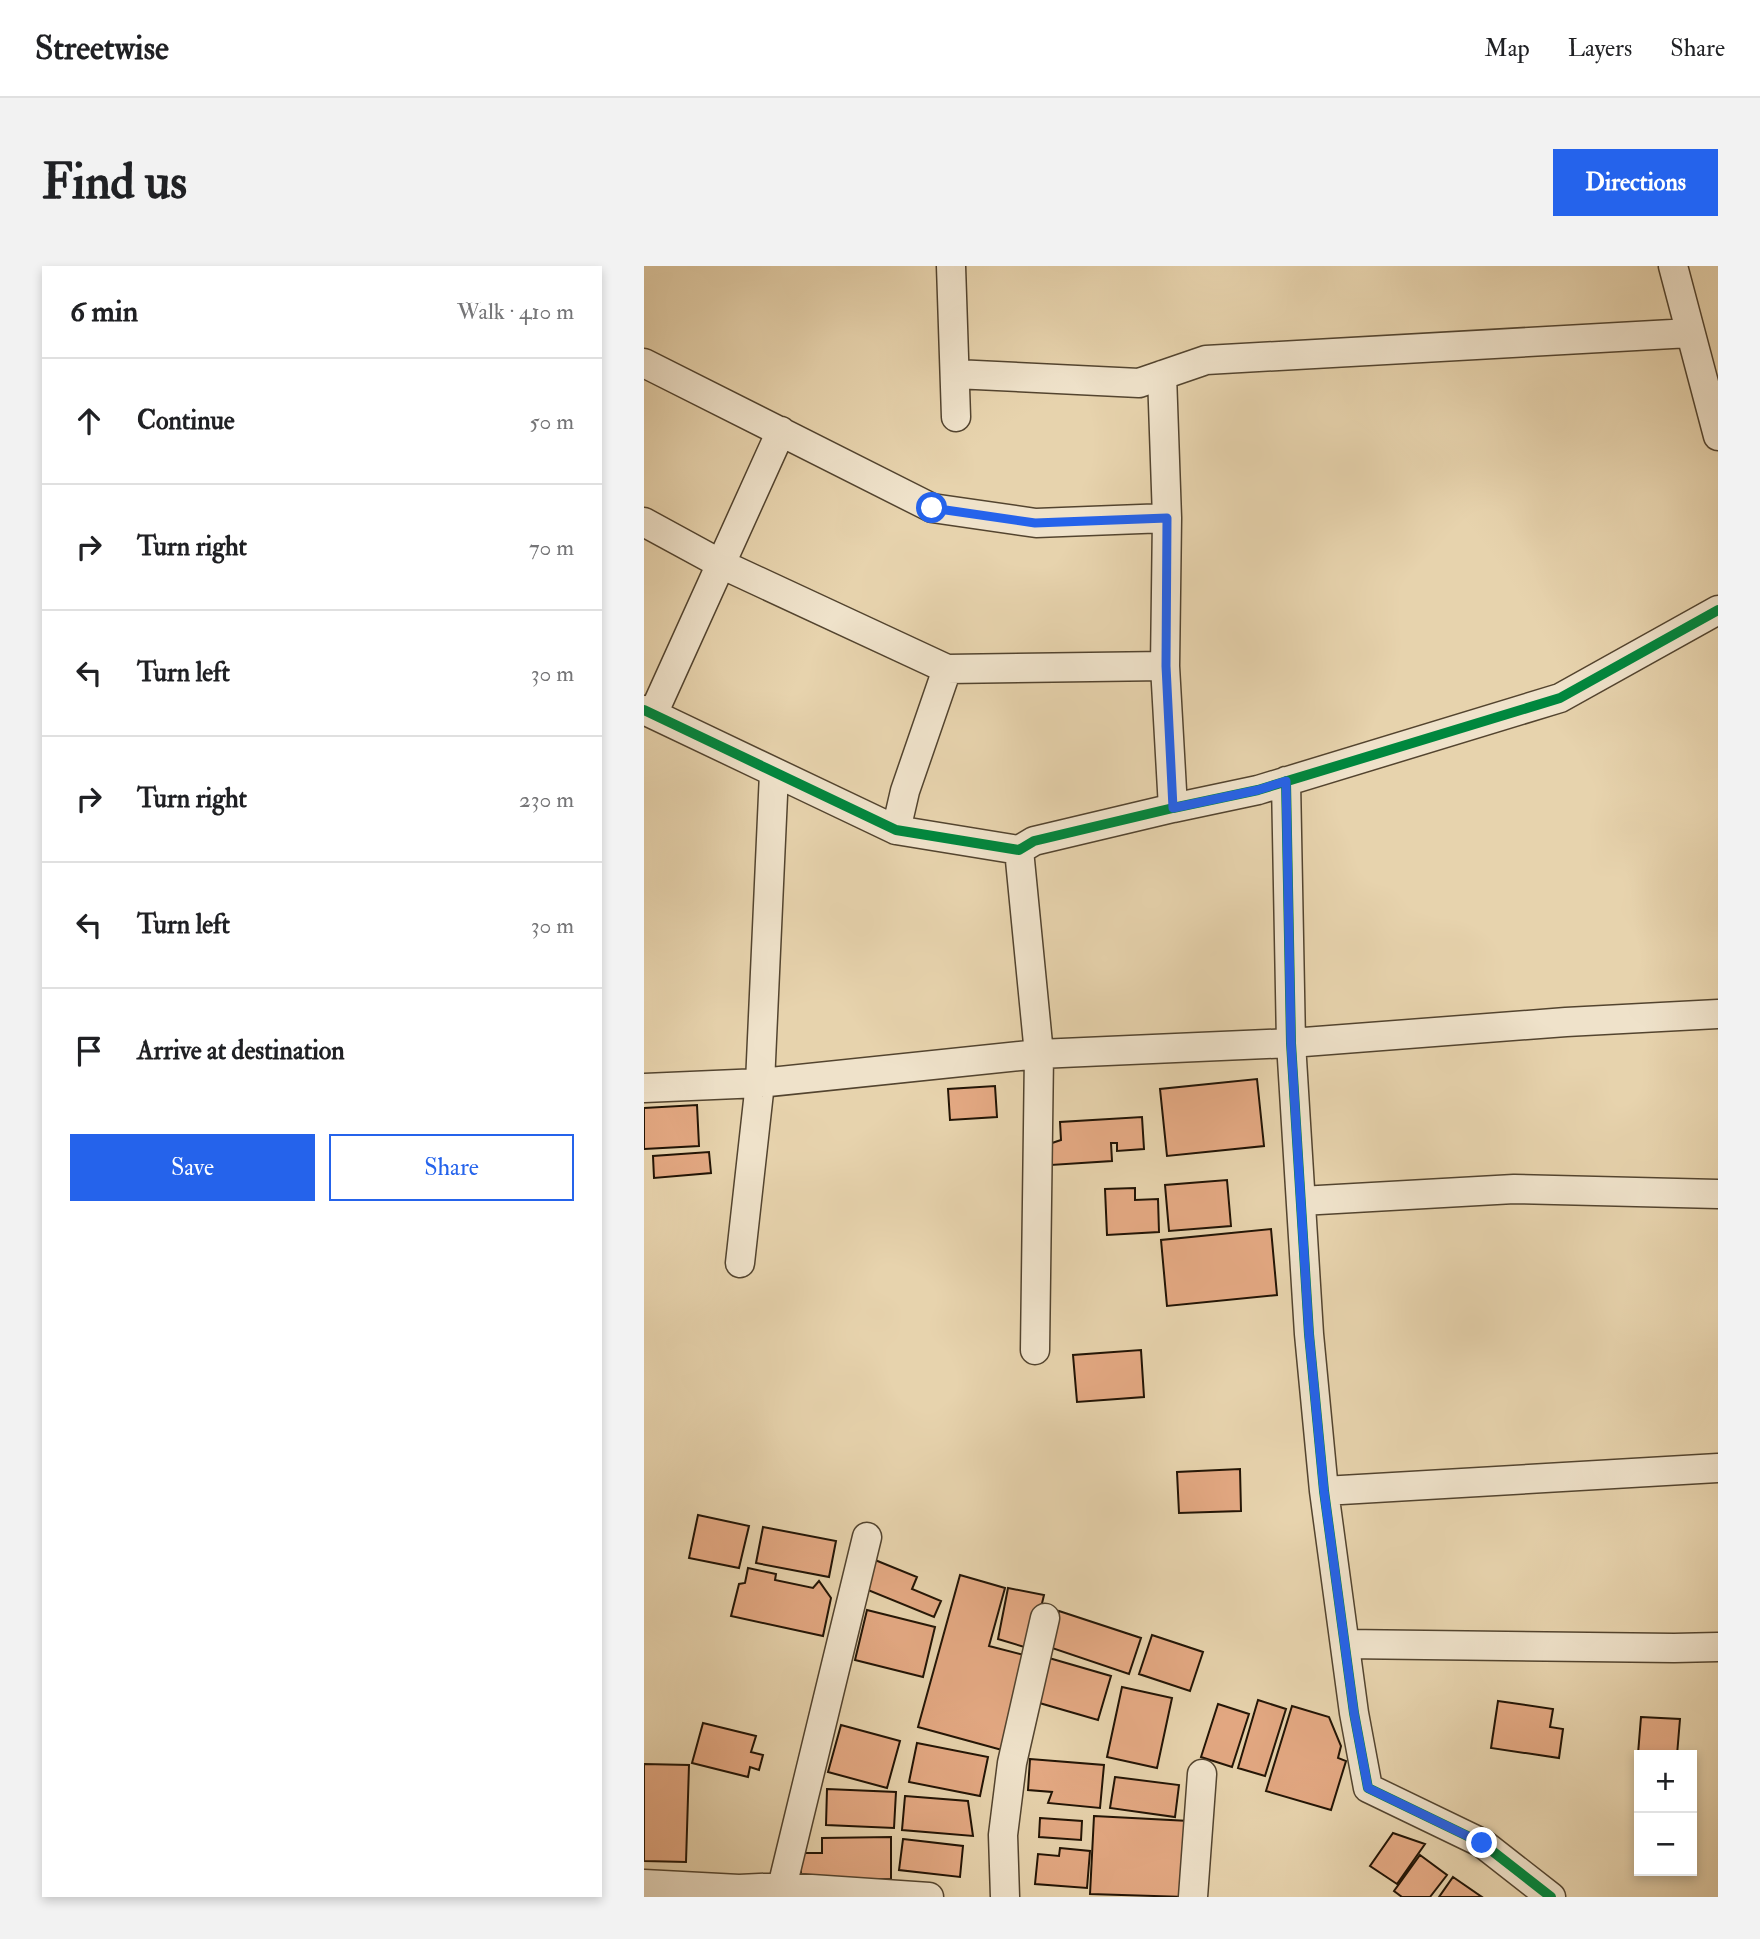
<!DOCTYPE html>
<meta charset="utf-8">
<style>
:root{--surface:#fff;--page:#f2f2f2;--text:#202124;--muted:#757577;--line:#e0e0e0;--accent:#2563eb}
body{margin:0;font-family:"IM FELL Double Pica",serif;background:var(--page);color:var(--text)}
.controls{position:absolute;right:21px;bottom:21px;display:grid;overflow:hidden;border-radius:0px;box-shadow:0 4px 10px #0003}
.controls button{width:63px;height:63px;display:grid;place-items:center;padding:0;border:0;border-bottom:2px solid var(--line);background:var(--surface);color:var(--text);font:35px sans-serif}
.stop{position:absolute;width:21px;height:21px;margin:-16px;border:5px solid #2563eb;border-radius:50%;background:#fff}
.stop.end{background:#2563eb;border-color:#fff;box-shadow:0 2px 7px #0008}
.list{margin:0;padding:0;list-style:none}
h2{display:flex;justify-content:space-between;align-items:center;height:91px;margin:0;padding:0 28px;font-size:30px}
h2 small{font-size:23px;font-weight:400;color:var(--muted)}
.list li{display:grid;grid-template-columns:46px 1fr auto;gap:21px;align-items:center;box-sizing:border-box;height:126px;padding:0 28px;border-top:2px solid var(--line)}
.list b{display:block;font-size:26px;white-space:nowrap}
.list em{font-size:23px;font-style:normal;color:var(--muted)}
.actions{display:flex;gap:14px;padding:21px 28px}
.actions a{flex:1;padding:16px 0;border:2px solid var(--accent);border-radius:0px;text-align:center;font-size:24px;color:var(--accent)}
.actions .main{background:var(--accent);color:#fff}
.icon{flex:none;width:38px;height:38px;fill:none;stroke:currentColor;stroke-width:2;stroke-linecap:round;stroke-linejoin:round}
.map{position:relative;flex:none;width:1074px;height:1631px;overflow:hidden;border-radius:0px}
header{display:flex;align-items:center;gap:42px;box-sizing:border-box;height:98px;padding:0 35px;background:var(--surface);border-bottom:2px solid var(--line)}
header strong{font-size:33px}
nav{display:flex;gap:38px;margin-inline-start:auto;font-size:24px}
.intro{display:flex;align-items:center;justify-content:space-between;box-sizing:border-box;height:168px;padding:0 42px}
h1{margin:0;font-size:49px}
.button{padding:18px 32px;border-radius:0px;background:var(--accent);color:#fff;font-size:24px;font-weight:700}
main{display:flex;gap:42px;padding:0 42px}
aside{flex:1;background:var(--surface);border-radius:0px;box-shadow:0 4px 10px #0003}
.map>svg:first-child{display:block}
.building{fill:#e4a983;stroke:#221405;stroke-width:2}
.lines{fill:none;stroke-linecap:round;stroke-linejoin:round}
.street-casing{stroke:#53442f;stroke-width:31}
.street{stroke:#efe2ca;stroke-width:28}
.cycleway-casing{stroke:#efe2ca;stroke-width:15}
.cycleway{stroke:#00873e;stroke-width:10}
.route{stroke:#2563eb;stroke-width:9}
</style>
<header>
<strong>Streetwise</strong>
<nav><a>Map</a><a>Layers</a><a>Share</a></nav>
</header>
<div class="intro"><h1>Find us</h1><a class="button">Directions</a></div>
<main>
<aside>
<h2>6 min<small>Walk · 410 m</small></h2>
<ul class="list">
<li><svg class="icon" aria-label="ahead" viewBox="0 0 24 24"><path d="M12 20V5M6 11l6-6 6 6"/></svg><div><b>Continue</b></div><em>50 m</em></li>
<li><svg class="icon" aria-label="right" viewBox="0 0 24 24"><path d="M7 20v-9h11M14 6l5 5-5 5"/></svg><div><b>Turn right</b></div><em>70 m</em></li>
<li><svg class="icon" aria-label="left" viewBox="0 0 24 24"><path d="M17 20v-9H6M10 6l-5 5 5 5"/></svg><div><b>Turn left</b></div><em>30 m</em></li>
<li><svg class="icon" aria-label="right" viewBox="0 0 24 24"><path d="M7 20v-9h11M14 6l5 5-5 5"/></svg><div><b>Turn right</b></div><em>230 m</em></li>
<li><svg class="icon" aria-label="left" viewBox="0 0 24 24"><path d="M17 20v-9H6M10 6l-5 5 5 5"/></svg><div><b>Turn left</b></div><em>30 m</em></li>
<li><svg class="icon" aria-label="arrive" viewBox="0 0 24 24"><path d="M6 21V4h12l-3 4 3 4H6"/></svg><div><b>Arrive at destination</b></div></li>
</ul>
<div class="actions"><a class="main">Save</a><a>Share</a></div>
</aside>
<div class="map">
<svg width="1074" height="1631" viewBox="0 0 1074 1631">
<rect width="100%" height="100%" fill="#e7d3ad"/>
<filter id="stains"><feTurbulence type="fractalNoise" baseFrequency=".00286" numOctaves="4"/><feColorMatrix values="0 0 0 0 .2 0 0 0 0 .09 0 0 0 0 .02 0 0 0 .5 -.17"/></filter>
<radialGradient id="worn" r=".72"><stop offset=".6" stop-color="#630" stop-opacity="0"/><stop offset="1" stop-color="#630" stop-opacity=".3"/></radialGradient>
<!-- building -->
<path class="building" d="M 613,813 L 620,880 L 523,890 L 516,823 Z
M 351,820 L 353,851 L 306,854 L 304,823 Z
M 53,839 L 55,880 L 0,883 L 0,842 Z
M 498,851 L 500,883 L 473,885 L 473,877 L 467,877 L 468,895 L 407,899 L 405,878 L 417,874 L 416,856 Z
M 65,886 L 67,907 L 10,912 L 9,890 Z
M 583,914 L 587,960 L 525,965 L 521,919 Z
M 491,922 L 491,934 L 514,933 L 515,966 L 463,969 L 461,923 Z
M 627,963 L 633,1029 L 523,1040 L 517,974 Z
M 497,1084 L 500,1131 L 433,1136 L 429,1089 Z
M 596,1203 L 597,1245 L 535,1247 L 533,1206 Z
M 54,1249 L 105,1260 L 95,1302 L 45,1292 Z
M 119,1261 L 192,1275 L 185,1311 L 112,1297 Z
M 231,1294 L 273,1311 L 268,1323 L 297,1335 L 290,1351 L 219,1322 Z
M 104,1302 L 132,1308 L 131,1314 L 169,1322 L 175,1315 L 187,1332 L 179,1370 L 87,1350 L 95,1318 L 101,1317 Z
M 316,1309 L 361,1322 L 345,1380 L 384,1390 L 358,1484 L 274,1461 Z
M 364,1322 L 400,1329 L 387,1383 L 354,1373 Z
M 223,1344 L 291,1361 L 279,1411 L 211,1394 Z
M 415,1345 L 497,1372 L 485,1408 L 402,1380 Z
M 508,1369 L 559,1386 L 546,1425 L 495,1408 Z
M 405,1392 L 467,1410 L 454,1454 L 392,1436 Z
M 478,1421 L 528,1432 L 513,1502 L 463,1491 Z
M 614,1434 L 642,1443 L 621,1510 L 594,1502 Z
M 854,1435 L 909,1443 L 906,1461 L 919,1463 L 915,1492 L 847,1482 Z
M 574,1438 L 605,1448 L 588,1501 L 557,1491 Z
M 648,1440 L 685,1451 L 697,1480 L 694,1492 L 702,1495 L 687,1544 L 622,1525 Z
M 997,1451 L 1036,1453 L 1033,1489 L 994,1488 Z
M 59,1457 L 112,1470 L 107,1486 L 119,1489 L 115,1504 L 106,1501 L 104,1511 L 48,1497 Z
M 197,1459 L 256,1475 L 243,1522 L 184,1506 Z
M 273,1477 L 344,1491 L 336,1530 L 265,1516 Z
M 386,1493 L 460,1499 L 456,1542 L 404,1537 L 408,1526 L 384,1524 Z
M 0,1498 L 45,1499 L 42,1596 L 0,1595 Z
M 471,1511 L 535,1519 L 531,1551 L 466,1542 Z
M 183,1523 L 252,1526 L 250,1562 L 182,1559 Z
M 261,1530 L 324,1535 L 329,1570 L 258,1564 Z
M 450,1550 L 545,1555 L 542,1631 L 446,1628 Z
M 396,1552 L 438,1555 L 437,1574 L 395,1571 Z
M 749,1567 L 781,1578 L 753,1618 L 726,1600 Z
M 247,1571 L 247,1613 L 157,1614 L 157,1587 L 178,1587 L 178,1572 Z
M 259,1573 L 319,1580 L 316,1611 L 255,1604 Z
M 416,1582 L 446,1585 L 443,1622 L 391,1618 L 394,1588 L 415,1590 Z
M 776,1589 L 803,1609 L 786,1631 L 758,1631 L 750,1625 Z
M 809,1611 L 838,1631 L 795,1631 Z"/>
<g class="lines">
<defs>
<path id="street" d="M 307,0 L 312,151
M 1029,0 L 1074,170
M 0,97 L 288,242 L 392,257 L 523,252
M 311,108 L 495,117 L 562,94 L 1046,67
M 518,109 L 523,252 L 521,400 L 529,542
M 0,256 L 77,298 L 303,403 L 521,400
M 0,444 L 252,564 L 375,584 L 390,575 L 529,542 L 614,524 L 916,432 L 1074,344
M 9,448 L 137,165
M 642,515 L 647,777 L 665,1068 L 680,1225 L 710,1447 L 724,1522 L 838,1577 L 907,1631
M 252,564 L 261,525 L 303,403
M 375,584 L 395,788 L 391,1084
M 0,822 L 116,817 L 395,788 L 647,777 L 922,756 L 1074,748
M 657,935 L 870,923 L 1074,928
M 96,997 L 116,817 L 130,507
M 680,1225 L 1074,1202
M 701,1378 L 1030,1382 L 1074,1381
M 0,1618 L 95,1623 L 138,1621 L 285,1631
M 138,1621 L 223,1271
M 361,1631 L 359,1569 L 368,1497 L 401,1352
M 549,1631 L 558,1508"/>
</defs>
<!-- street casing -->
<use href="#street" class="street-casing"/>
<!-- street -->
<use href="#street" class="street"/>
<defs>
<path id="cycleway" d="M 0,444 L 252,564 L 375,584 L 390,575 L 529,542 L 614,524 L 916,432 L 1074,344
M 642,515 L 647,777 L 665,1068 L 680,1225 L 710,1447 L 724,1522 L 838,1577 L 907,1631"/>
</defs>
<!-- cycleway casing -->
<use href="#cycleway" class="cycleway-casing"/>
<!-- cycleway -->
<use href="#cycleway" class="cycleway"/>
</g>
<g class="lines">
<!-- route -->
<path class="route" d="M 288,242 L 391,257 L 523,252 L 522,400 L 529,542 L 614,524 L 642,515 L 647,777 L 665,1068 L 680,1225 L 710,1447 L 724,1522 L 838,1577"/>
</g>
<rect width="100%" height="100%" filter="url(#stains)"/>
<rect width="100%" height="100%" fill="url(#worn)"/>
</svg>
<div class="controls">
<button>+</button>
<button>−</button>
</div>
<div class="stop" style="left:288px;top:242px"></div>
<div class="stop end" style="left:838px;top:1577px"></div>
</div>
</main>
